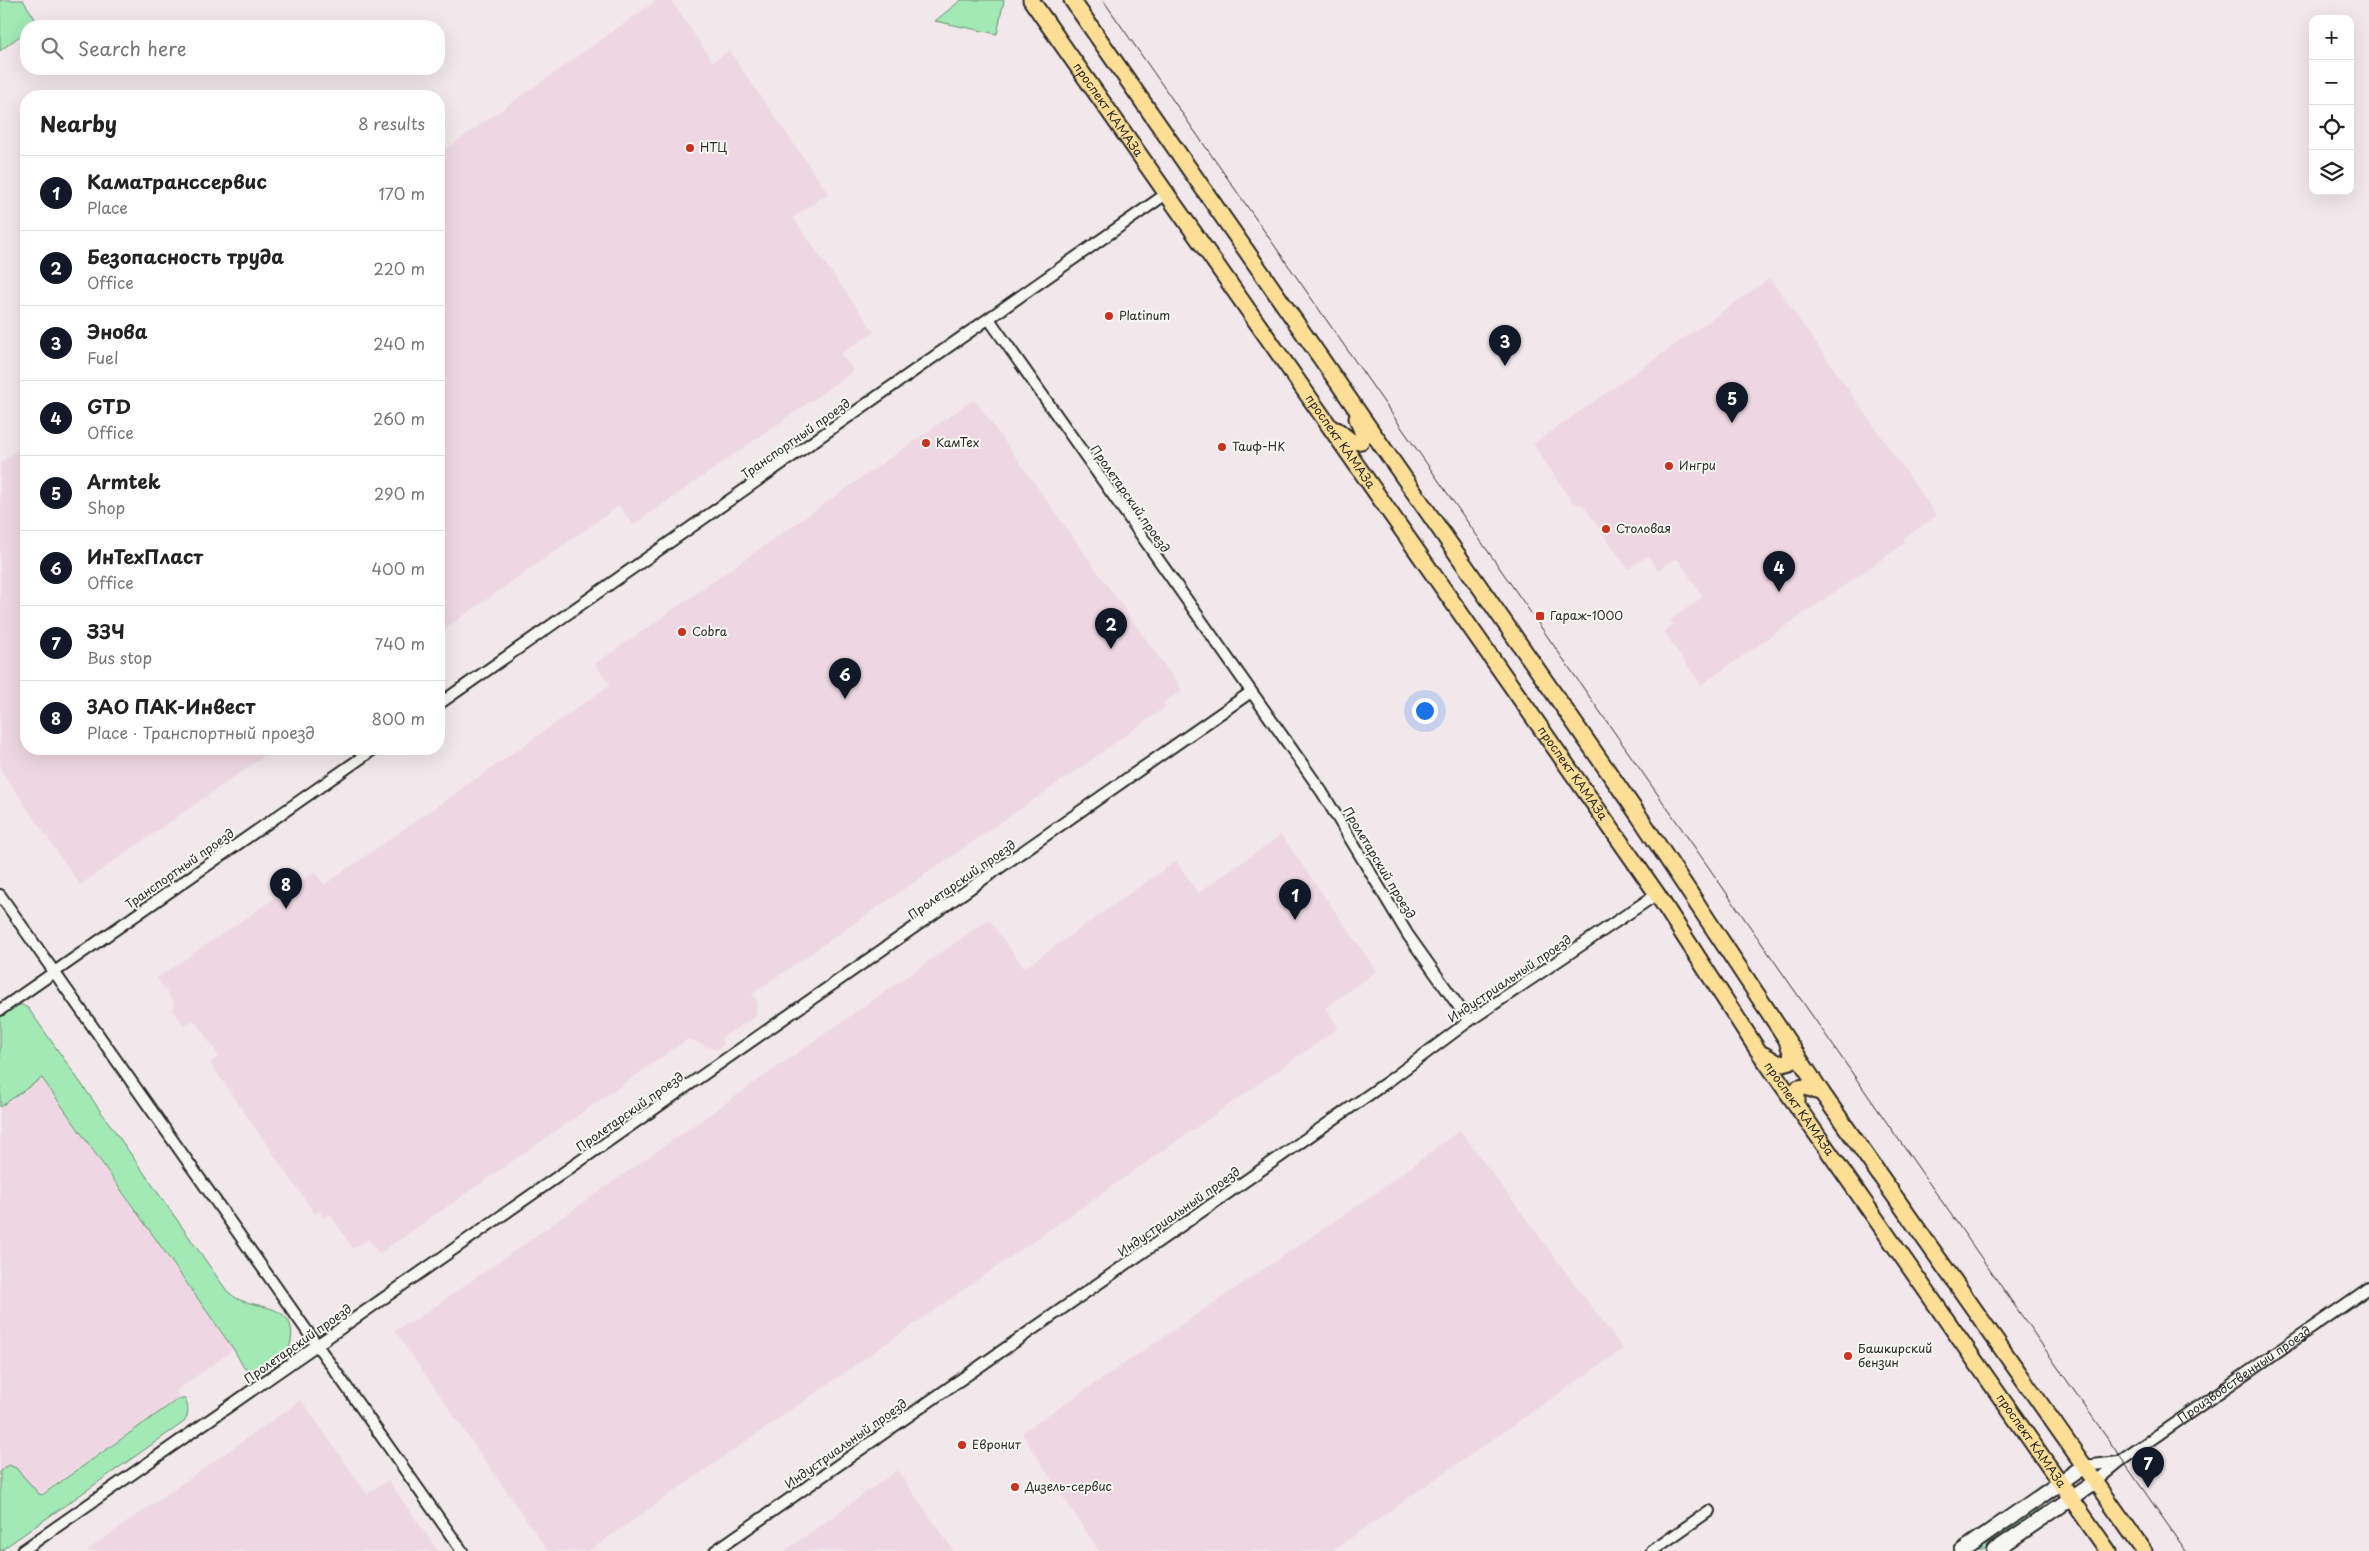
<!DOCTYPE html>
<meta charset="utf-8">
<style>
:root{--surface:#fff;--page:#f2f2f2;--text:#222;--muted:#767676;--line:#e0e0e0;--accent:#111827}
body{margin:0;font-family:"Playpen Sans",sans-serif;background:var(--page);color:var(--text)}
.controls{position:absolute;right:15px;top:15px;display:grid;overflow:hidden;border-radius:10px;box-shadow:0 5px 20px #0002}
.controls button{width:45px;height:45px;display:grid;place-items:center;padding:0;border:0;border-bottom:1px solid var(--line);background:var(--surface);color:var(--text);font:25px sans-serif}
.you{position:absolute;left:1424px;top:710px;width:18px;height:18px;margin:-12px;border:4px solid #fff;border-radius:50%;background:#1a73e8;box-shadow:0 0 0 8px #1a73e833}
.badge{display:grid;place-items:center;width:32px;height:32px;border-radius:50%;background:var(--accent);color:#fff;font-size:16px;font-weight:700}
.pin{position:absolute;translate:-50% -41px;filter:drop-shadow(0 1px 2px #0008)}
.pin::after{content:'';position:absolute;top:26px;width:18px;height:15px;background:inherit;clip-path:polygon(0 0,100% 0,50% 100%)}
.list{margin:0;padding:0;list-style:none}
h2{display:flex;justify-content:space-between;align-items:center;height:65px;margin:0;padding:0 20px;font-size:21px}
h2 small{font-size:16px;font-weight:400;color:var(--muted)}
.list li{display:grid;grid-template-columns:32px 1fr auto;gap:15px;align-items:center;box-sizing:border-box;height:75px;padding:0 20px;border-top:1px solid var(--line)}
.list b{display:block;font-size:19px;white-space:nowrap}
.list p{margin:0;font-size:16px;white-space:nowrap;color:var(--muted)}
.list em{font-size:16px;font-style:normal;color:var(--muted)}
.icon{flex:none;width:28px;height:28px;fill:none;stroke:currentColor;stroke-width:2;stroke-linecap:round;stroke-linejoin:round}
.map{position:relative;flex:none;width:2369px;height:1551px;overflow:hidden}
.search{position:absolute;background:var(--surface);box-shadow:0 5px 20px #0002;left:20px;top:20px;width:425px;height:55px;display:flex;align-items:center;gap:12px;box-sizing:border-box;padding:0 18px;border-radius:20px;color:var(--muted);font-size:19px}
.panel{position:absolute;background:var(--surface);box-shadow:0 5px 20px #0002;left:20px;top:90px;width:425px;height:665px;border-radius:20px}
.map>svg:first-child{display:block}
.built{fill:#eed7e2}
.green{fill:#a2e9b6;stroke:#668a70}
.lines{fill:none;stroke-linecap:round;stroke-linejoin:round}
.street-casing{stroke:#2b2b2b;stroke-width:14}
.secondary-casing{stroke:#2b2b2b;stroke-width:18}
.primary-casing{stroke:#2b2b2b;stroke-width:19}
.street{stroke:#f6f6f2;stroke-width:10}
.secondary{stroke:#f6f6f2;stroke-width:14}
.primary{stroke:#fcde96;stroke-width:15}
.tram{stroke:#2b2b2b;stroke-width:1}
.poi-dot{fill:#c8321e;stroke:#f6f6f2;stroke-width:2}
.labels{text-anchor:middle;stroke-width:4;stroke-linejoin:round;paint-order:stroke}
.street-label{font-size:12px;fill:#2b2b2b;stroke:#f6f6f2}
.poi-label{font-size:12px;fill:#2b2b2b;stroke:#f6f6f2;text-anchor:start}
</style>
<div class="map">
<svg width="2369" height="1551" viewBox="0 0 2369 1551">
<rect width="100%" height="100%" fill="#f2e8eb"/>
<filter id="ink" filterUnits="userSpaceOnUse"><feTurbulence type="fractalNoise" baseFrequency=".02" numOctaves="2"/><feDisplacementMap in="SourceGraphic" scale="10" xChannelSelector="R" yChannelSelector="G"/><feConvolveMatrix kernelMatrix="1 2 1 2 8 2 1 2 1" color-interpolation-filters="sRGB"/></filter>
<g filter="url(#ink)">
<!-- built -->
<path class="built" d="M 657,0 L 671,0 L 713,62 L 729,51 L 828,193 L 793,218 L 874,332 L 841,354 L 854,371 L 633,525 L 619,506 L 439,633 L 439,154 Z
M 1770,278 L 1937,516 L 1904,538 L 1904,544 L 1701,685 L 1664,632 L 1673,625 L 1670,620 L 1703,597 L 1677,558 L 1658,570 L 1648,556 L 1628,569 L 1583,505 L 1573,503 L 1533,444 Z
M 973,400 L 978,404 L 1182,690 L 1163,703 L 1165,707 L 1090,761 L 752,994 L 757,1001 L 756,1016 L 721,1038 L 724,1045 L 716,1050 L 688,1039 L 379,1254 L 369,1239 L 353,1249 L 330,1214 L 324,1218 L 319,1211 L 315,1214 L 210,1063 L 219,1056 L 194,1020 L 184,1026 L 173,1010 L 174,1003 L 157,978 L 315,871 L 324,885 L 610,685 L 595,664 Z
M 26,444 L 26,749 L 274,749 L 80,885 L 0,769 L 0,463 Z
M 1281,835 L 1377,971 L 1325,1008 L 1339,1028 L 589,1551 L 548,1551 L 395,1331 L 406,1323 L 411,1323 L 989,919 L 1024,968 L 1176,861 L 1198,893 Z
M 42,1079 L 233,1350 L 176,1391 L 180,1397 L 0,1523 L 0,1108 Z
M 1460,1130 L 1623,1349 L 1332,1551 L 1099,1551 L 1023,1436 L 1023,1432 L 1376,1193 Z
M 301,1400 L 367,1494 L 388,1480 L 438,1551 L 86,1551 Z
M 897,1470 L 954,1551 L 785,1551 Z"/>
<!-- green -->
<path class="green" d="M 0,0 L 23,0 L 37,22 L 32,26 L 26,26 L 26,31 L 0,51 Z
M 961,0 L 1004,0 L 997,34 L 935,21 Z
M 16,1005 L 22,1005 L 28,1008 L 227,1291 C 231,1294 235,1298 240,1300 C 261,1308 297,1306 291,1341 C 288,1359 271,1366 255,1372 L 244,1368 L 234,1350 L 42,1078 L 0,1107 L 0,1016 Z
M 178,1399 L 185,1399 C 189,1408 189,1414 184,1422 L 0,1551 L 0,1472 L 9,1465 L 16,1468 L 39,1494 L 42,1495 Z
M 2036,1507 L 2037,1513 L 1983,1551 L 1970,1551 Z"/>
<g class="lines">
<defs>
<g id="street">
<path d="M 989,319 L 1322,792 L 1408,935 L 1469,1021"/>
<path d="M 439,704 L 1166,194"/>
<path d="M 0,895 L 462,1551"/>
<path d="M 0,1010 L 374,749"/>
<path d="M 2084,1466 L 2119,1462"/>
<path id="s1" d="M 2095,1482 L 2119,1462 L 2369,1288"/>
<path d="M 22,1551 L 1251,692"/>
<path d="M 715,1551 L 1390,1080 L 1469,1021 L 1657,894"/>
<path d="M 1652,1551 L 1709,1511"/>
</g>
<path id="secondary" d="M 1962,1551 L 2084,1466
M 1994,1551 L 2095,1482"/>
<g id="primary">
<path id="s2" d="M 1031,0 L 1657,894 L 1757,1049 L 2108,1551"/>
<path d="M 1072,0 L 1639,816 L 1822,1093 L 2144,1551"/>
<path d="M 1337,430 L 1352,442 L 1361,441 L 1363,434 L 1357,418"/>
<path d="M 1764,1055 L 1779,1064 L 1790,1061 L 1792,1054 L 1788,1044"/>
<path d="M 1797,1107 L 1797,1094 L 1799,1088 L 1806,1087 L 1822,1093"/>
</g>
</defs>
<!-- street casing -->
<use href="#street" class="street-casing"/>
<!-- secondary casing -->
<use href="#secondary" class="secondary-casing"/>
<!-- primary casing -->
<use href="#primary" class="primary-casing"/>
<!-- street -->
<use href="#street" class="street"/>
<!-- secondary -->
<use href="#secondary" class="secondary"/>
<!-- primary -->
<use href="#primary" class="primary"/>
<!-- tram -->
<path class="tram" d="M 1103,0 L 2186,1551"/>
</g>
</g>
<!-- markers -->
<g class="poi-dot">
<circle cx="690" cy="148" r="5"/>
<circle cx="1109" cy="316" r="5"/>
<circle cx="926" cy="443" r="5"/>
<circle cx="1222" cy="447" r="5"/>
<circle cx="1669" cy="466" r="5"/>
<circle cx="1606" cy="529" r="5"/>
<rect x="1535" y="611" width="10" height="10" rx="2.5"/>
<circle cx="682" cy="632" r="5"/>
<circle cx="1848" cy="1356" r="5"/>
<circle cx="962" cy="1445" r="5"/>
<circle cx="1015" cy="1487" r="5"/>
</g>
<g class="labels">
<!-- street labels -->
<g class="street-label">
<text dy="4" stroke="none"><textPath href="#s2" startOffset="134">проспект КАМАЗа</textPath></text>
<text transform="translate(796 439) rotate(-35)" y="4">Транспортный проезд</text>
<text dy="4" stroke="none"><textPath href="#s2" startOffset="539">проспект КАМАЗа</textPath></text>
<text transform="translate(1130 499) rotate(55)" y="4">Пролетарский проезд</text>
<text dy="4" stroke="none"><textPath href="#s2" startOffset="944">проспект КАМАЗа</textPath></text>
<text transform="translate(1379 863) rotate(59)" y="4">Пролетарский проезд</text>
<text transform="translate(180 869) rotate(-35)" y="4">Транспортный проезд</text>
<text transform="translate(962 880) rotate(-35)" y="4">Пролетарский проезд</text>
<text transform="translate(1510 979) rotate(-34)" y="4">Индустриальный проезд</text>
<text dy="4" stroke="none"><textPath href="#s2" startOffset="1349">проспект КАМАЗа</textPath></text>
<text transform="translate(630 1112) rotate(-35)" y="4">Пролетарский проезд</text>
<text transform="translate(1179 1212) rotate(-35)" y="4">Индустриальный проезд</text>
<text transform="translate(298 1344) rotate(-35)" y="4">Пролетарский проезд</text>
<text dy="4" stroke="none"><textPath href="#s1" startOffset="184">Производственный проезд</textPath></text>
<text dy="4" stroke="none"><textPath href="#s2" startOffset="1754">проспект КАМАЗа</textPath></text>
<text transform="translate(846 1444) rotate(-35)" y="4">Индустриальный проезд</text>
</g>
<!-- poi labels -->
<g class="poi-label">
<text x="700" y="152">НТЦ</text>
<text x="1119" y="320">Platinum</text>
<text x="936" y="447">КамТех</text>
<text x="1232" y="451">Таиф-НК</text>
<text x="1679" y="470">Ингри</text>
<text x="1616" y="533">Столовая</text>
<text x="1550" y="620">Гараж-1000</text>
<text x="692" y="636">Cobra</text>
<text x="1858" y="1353">Башкирский<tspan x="1858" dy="14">бензин</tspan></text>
<text x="972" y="1449">Евронит</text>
<text x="1025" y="1491">Дизель-сервис</text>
</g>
</g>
</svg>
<div class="controls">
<button>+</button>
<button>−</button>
<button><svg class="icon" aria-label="locate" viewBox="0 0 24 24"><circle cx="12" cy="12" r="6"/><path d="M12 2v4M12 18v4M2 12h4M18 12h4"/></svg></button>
<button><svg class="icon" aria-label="layers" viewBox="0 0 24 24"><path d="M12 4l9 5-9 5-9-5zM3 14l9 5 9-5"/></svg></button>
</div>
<div class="you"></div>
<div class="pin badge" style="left:1295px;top:920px">1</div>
<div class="pin badge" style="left:1111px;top:649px">2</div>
<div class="pin badge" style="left:1505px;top:366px">3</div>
<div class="pin badge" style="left:1779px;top:592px">4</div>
<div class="pin badge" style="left:1732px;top:423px">5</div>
<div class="pin badge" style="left:845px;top:699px">6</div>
<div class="pin badge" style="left:2148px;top:1488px">7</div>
<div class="pin badge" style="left:286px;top:909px">8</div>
<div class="search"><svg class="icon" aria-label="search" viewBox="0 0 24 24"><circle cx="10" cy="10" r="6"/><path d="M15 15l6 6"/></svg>Search here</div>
<section class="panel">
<h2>Nearby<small>8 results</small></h2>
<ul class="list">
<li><span class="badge">1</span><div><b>Каматранссервис</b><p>Place</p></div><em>170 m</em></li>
<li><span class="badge">2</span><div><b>Безопасность труда</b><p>Office</p></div><em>220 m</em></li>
<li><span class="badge">3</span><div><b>Энова</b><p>Fuel</p></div><em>240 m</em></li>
<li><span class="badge">4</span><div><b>GTD</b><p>Office</p></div><em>260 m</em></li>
<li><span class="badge">5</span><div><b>Armtek</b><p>Shop</p></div><em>290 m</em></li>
<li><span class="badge">6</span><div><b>ИнТехПласт</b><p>Office</p></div><em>400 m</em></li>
<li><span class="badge">7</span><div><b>ЗЗЧ</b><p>Bus stop</p></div><em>740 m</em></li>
<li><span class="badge">8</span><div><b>ЗАО ПАК-Инвест</b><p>Place · Транспортный проезд</p></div><em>800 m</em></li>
</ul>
</section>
</div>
